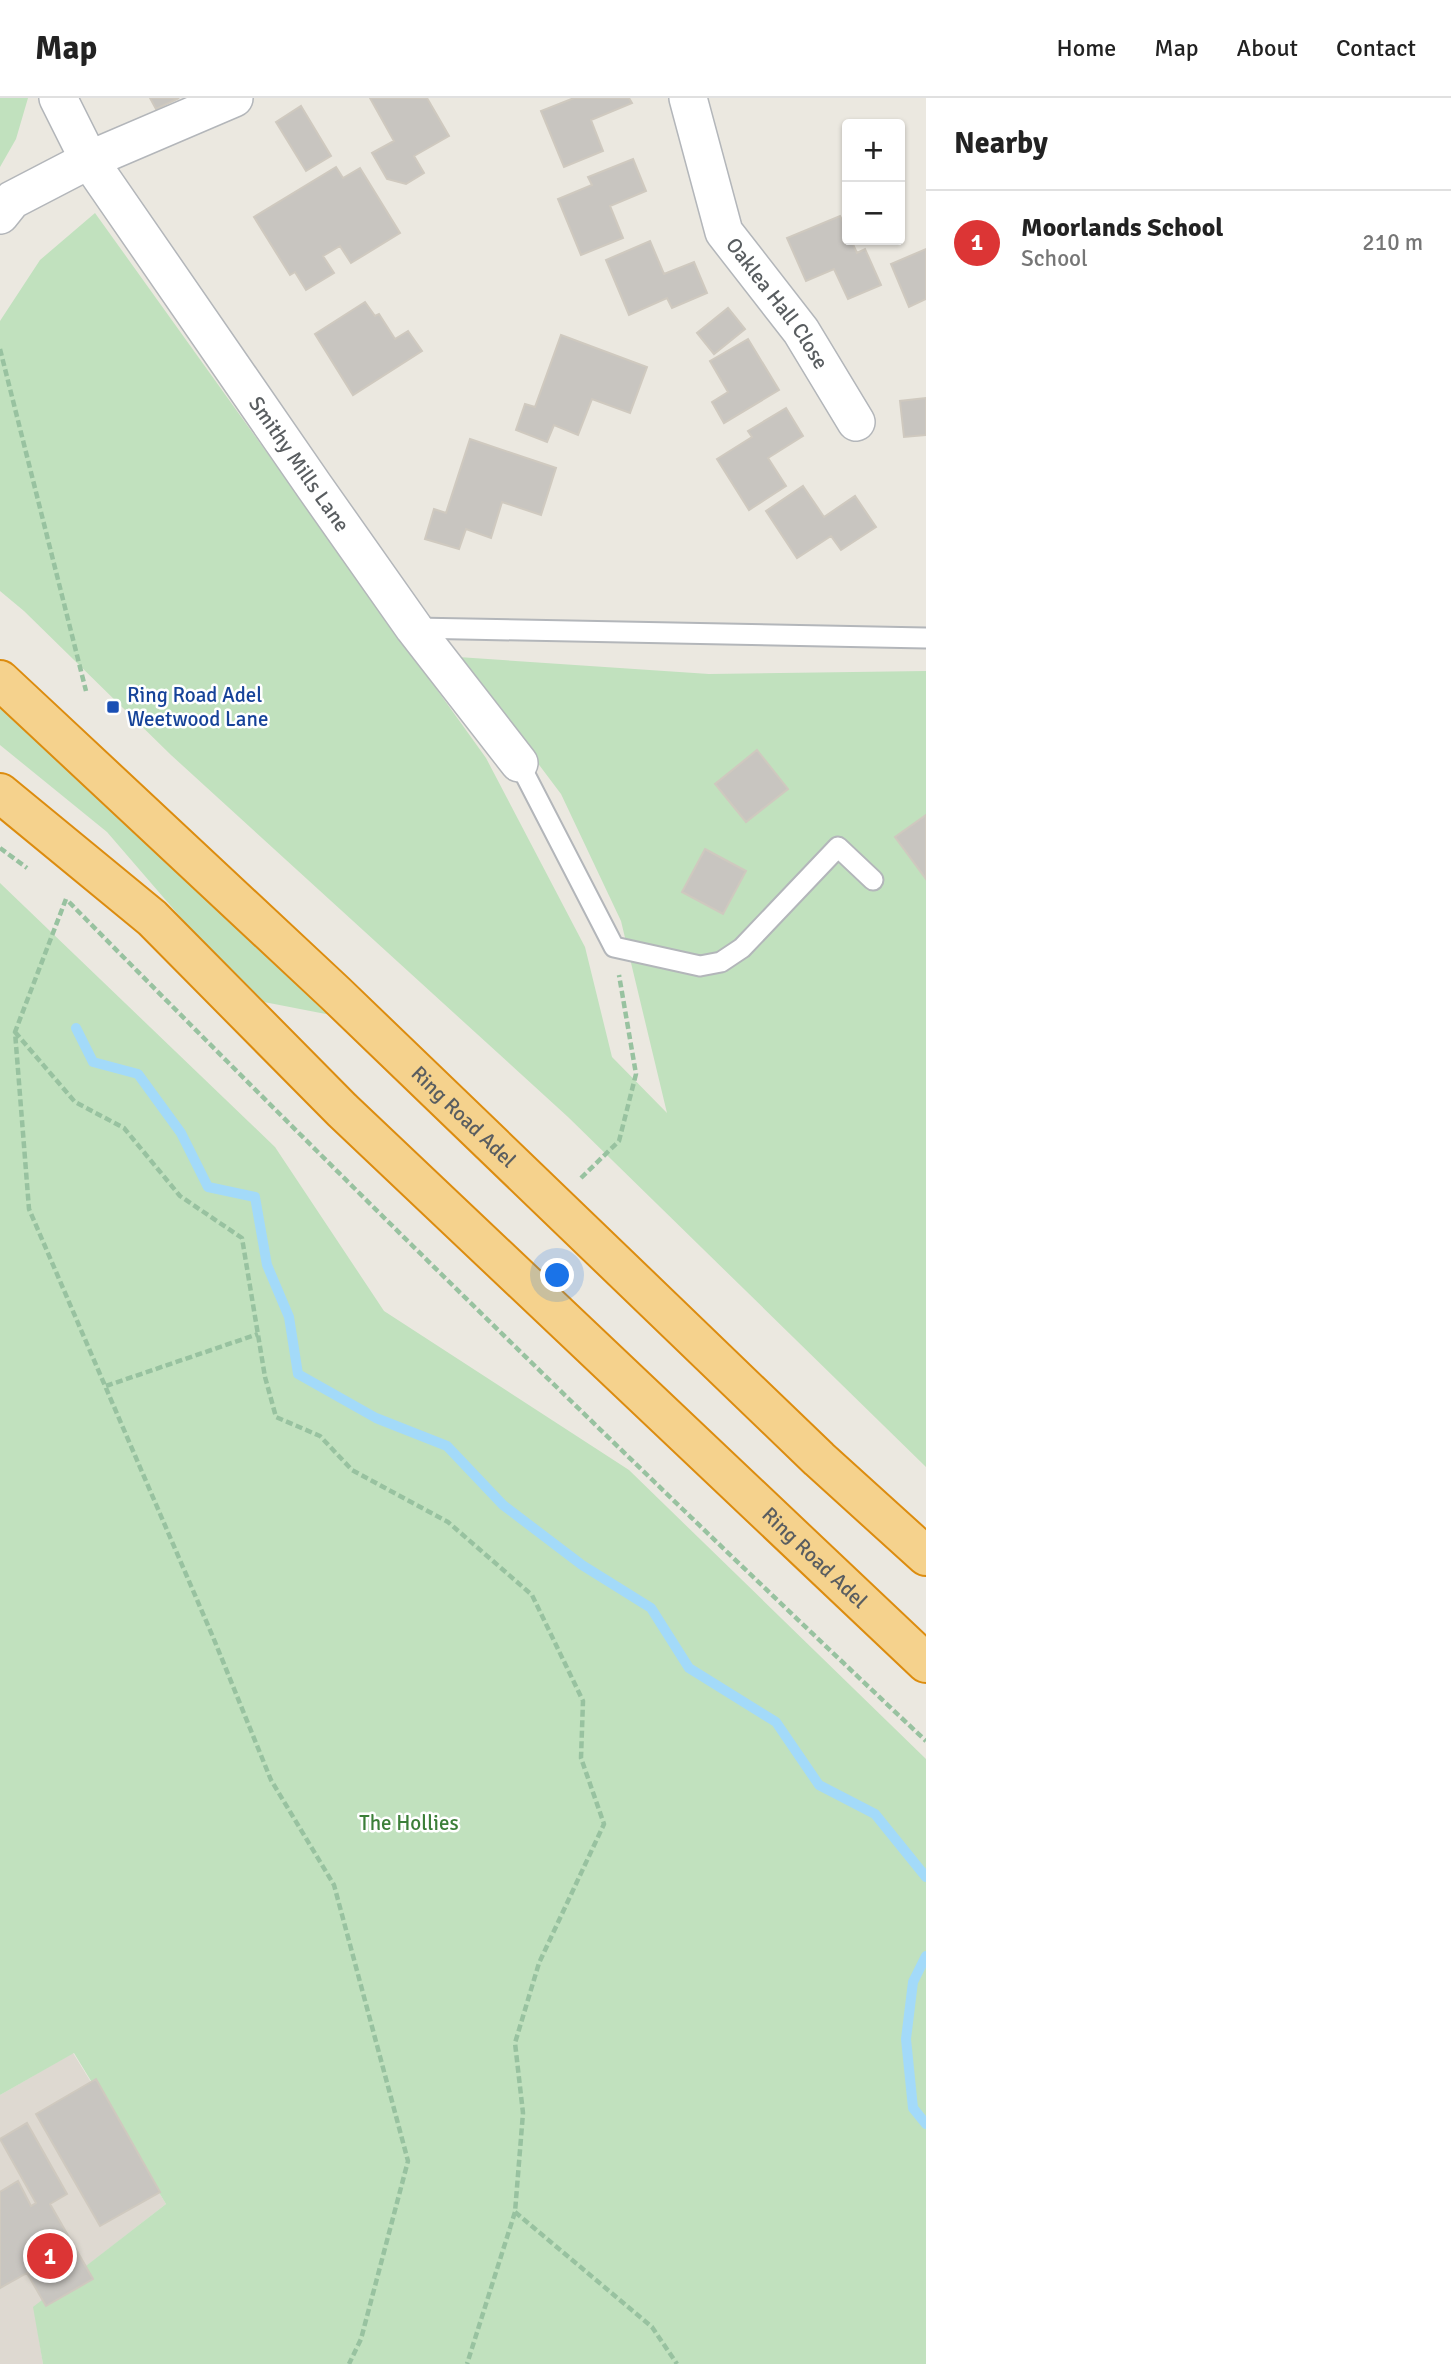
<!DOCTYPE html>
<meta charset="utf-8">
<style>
:root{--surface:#fff;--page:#f6f6f6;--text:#222;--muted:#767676;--line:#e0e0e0;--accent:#dc3535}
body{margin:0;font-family:Signika,sans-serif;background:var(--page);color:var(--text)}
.controls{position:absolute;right:21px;top:21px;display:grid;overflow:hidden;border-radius:7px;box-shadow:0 2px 5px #0004}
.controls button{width:63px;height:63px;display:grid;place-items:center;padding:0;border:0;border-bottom:2px solid var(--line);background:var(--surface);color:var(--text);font:35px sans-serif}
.you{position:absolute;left:558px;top:1178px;width:24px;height:24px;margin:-18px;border:5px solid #fff;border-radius:50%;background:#1a73e8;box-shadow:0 0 0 10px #1a73e833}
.badge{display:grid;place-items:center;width:46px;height:46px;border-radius:50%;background:var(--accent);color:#fff;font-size:23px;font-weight:700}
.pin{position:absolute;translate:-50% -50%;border:4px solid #fff;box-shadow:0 2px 7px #0006}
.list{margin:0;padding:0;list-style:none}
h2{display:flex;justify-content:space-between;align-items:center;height:91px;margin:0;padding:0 28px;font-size:30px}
h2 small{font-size:23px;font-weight:400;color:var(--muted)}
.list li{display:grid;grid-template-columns:46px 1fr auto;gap:21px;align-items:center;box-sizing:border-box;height:105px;padding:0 28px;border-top:2px solid var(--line)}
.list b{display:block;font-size:26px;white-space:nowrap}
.list p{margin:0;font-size:23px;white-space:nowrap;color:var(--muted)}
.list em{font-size:23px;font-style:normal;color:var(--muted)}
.map{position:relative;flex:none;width:926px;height:2266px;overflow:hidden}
header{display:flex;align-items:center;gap:42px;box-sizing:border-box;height:98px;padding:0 35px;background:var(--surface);border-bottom:2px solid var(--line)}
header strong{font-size:33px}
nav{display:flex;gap:38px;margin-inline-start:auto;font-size:24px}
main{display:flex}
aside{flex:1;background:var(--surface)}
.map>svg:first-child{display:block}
.education{fill:#ded9d1}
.green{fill:#c1e1be}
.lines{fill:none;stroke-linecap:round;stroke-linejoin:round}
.stream{stroke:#a3daf9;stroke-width:10}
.building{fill:#c8c5c0;stroke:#cfc9bf;stroke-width:2}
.lane-casing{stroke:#b3b6ba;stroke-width:23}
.street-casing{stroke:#b3b6ba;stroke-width:40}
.highway-casing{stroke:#dc8c0f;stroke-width:42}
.path{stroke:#98c2a0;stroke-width:4.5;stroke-dasharray:7 3.5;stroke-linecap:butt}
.lane{stroke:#fff;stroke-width:19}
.street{stroke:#fff;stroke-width:37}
.highway{stroke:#f5d28d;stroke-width:38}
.transit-dot{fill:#1a4fb4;stroke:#fff;stroke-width:2.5}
.labels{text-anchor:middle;stroke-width:5;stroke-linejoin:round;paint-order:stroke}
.street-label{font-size:21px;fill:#595d60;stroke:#fff}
.transit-label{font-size:21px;fill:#164399;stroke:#fff;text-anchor:start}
.park-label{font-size:21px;fill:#3c7f39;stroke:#fff}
</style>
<header>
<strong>Map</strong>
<nav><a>Home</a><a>Map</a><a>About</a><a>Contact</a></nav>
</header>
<main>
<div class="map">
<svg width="926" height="2266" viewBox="0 0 926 2266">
<rect width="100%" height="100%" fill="#ebe8e0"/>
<!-- education -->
<path class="education" d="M 73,1955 L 166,2106 L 34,2209 L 43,2266 L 0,2266 L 0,1997 Z"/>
<!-- green -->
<path class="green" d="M 0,0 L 28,0 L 16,41 L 0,69 Z
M 95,115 L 486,660 L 585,849 L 612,959 L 667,1015 L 621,823 L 561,696 L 458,559 L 709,576 L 926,573 L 926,1369 L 568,1019 L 171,657 L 24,513 L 0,493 L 0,223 L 40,162 Z
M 0,607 L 336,918 L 264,904 L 195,836 L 107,734 L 0,647 Z
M 0,785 L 275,1049 L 384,1213 L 629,1372 L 926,1661 L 926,2266 L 43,2266 L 33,2209 L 166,2106 L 74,1955 L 0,1997 Z"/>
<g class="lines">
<!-- stream -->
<path class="stream" d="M 76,930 L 93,964 L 138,976 L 181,1035 L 208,1089 L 255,1099 L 267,1167 L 289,1219 L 298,1276 L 376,1320 L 447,1348 L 503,1407 L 582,1467 L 651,1510 L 689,1570 L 776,1624 L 819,1687 L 875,1716 L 926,1779
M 926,1858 L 913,1884 L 906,1941 L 913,2010 L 926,2026"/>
</g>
<!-- building -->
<path class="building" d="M 150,0 L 179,0 L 156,11 Z
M 370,0 L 427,0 L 449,38 L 414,58 L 424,75 L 406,86 L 387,81 L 372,55 L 394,43 Z
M 574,0 L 629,0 L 632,5 L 591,22 L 603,53 L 564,69 L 541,13 Z
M 301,8 L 331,58 L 306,73 L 276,24 Z
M 633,61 L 646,93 L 610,108 L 623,140 L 581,157 L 558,101 L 592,87 L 588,79 Z
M 336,69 L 343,80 L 360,70 L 400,135 L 351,165 L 340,148 L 323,158 L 334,175 L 306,192 L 295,174 L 290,177 L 254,119 Z
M 840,118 L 847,133 L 847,142 L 851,142 L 857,155 L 865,151 L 881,187 L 848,201 L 834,171 L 806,183 L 787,140 Z
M 650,143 L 664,176 L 694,164 L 707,195 L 672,210 L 667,200 L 629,217 L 606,162 Z
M 926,151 L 926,201 L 909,209 L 891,166 Z
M 365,204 L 375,218 L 379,216 L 395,241 L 408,233 L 422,253 L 353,297 L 315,236 Z
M 728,210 L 745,231 L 714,256 L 697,235 Z
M 561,237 L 647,269 L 630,315 L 592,301 L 578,337 L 554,327 L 547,344 L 516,332 L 525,306 L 535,309 Z
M 748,241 L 779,292 L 724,325 L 712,304 L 728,294 L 710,263 Z
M 926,300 L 926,337 L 904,339 L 900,303 Z
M 786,310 L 803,338 L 768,360 L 786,388 L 749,412 L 717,361 L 752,339 L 748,333 Z
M 470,341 L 556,370 L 541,417 L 502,404 L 491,440 L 466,431 L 459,451 L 425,441 L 434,411 L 446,415 Z
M 803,388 L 824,419 L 855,398 L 876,429 L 841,452 L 831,438 L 797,460 L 766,413 Z
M 757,652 L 788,691 L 746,724 L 715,686 Z
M 926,717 L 926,781 L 895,739 Z
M 705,751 L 746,773 L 723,816 L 682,794 Z
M 96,1981 L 160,2094 L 100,2128 L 36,2016 Z
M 27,2025 L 67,2096 L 50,2106 L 93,2181 L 46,2208 L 27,2175 L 0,2190 L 0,2094 L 18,2083 L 31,2108 L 36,2105 L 0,2041 Z"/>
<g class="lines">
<defs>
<path id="lane" d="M 414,530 L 926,540
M 519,665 L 614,849 L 700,868 L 721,864 L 742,850 L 838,749 L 873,782"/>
<g id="street">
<path id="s1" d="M 58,0 L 89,62 L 314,388 L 414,530 L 519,665"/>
<path id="s2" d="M 688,0 L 724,134 L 801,233 L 856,324"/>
<path d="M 0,117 L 12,102 L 89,62 L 234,0"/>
</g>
<g id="highway">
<path id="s3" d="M 0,582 L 335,895 L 819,1361 L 926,1458"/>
<path id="s4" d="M 0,695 L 152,820 L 342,1012 L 926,1565"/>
</g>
</defs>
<!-- lane casing -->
<use href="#lane" class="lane-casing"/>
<!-- street casing -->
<use href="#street" class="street-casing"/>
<!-- highway casing -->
<use href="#highway" class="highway-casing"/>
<!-- path -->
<path class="path" d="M 0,251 L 86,593
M 0,750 L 27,770
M 66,801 L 15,934 L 29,1111 L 213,1539 L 271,1682 L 334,1787 L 408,2063 L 361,2241 L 349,2266
M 69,804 C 350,1089 635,1369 926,1643
M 15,934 L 75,1004 L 124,1030 L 180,1098 L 242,1140 L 265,1279 L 276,1319 L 320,1338 L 352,1372 L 448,1424 L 532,1497 L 583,1603 L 581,1660 L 604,1726 L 539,1865 L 515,1945 L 523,2015 L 515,2114 L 467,2266
M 581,1080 L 619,1043 L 636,976 L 619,877
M 106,1288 L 258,1236
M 515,2114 L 652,2229 L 677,2266"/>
<!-- lane -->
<use href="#lane" class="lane"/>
<!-- street -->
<use href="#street" class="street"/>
<!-- highway -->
<use href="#highway" class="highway"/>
</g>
<!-- markers -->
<rect class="transit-dot" x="106" y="602" width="14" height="14" rx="3.5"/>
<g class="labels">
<!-- street labels -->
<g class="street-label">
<text dy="7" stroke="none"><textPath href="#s2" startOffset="228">Oaklea Hall Close</textPath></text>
<text dy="7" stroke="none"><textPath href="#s1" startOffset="439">Smithy Mills Lane</textPath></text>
<text dy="7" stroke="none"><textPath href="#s3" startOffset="637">Ring Road Adel</textPath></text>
<text dy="7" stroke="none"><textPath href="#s4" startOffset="1118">Ring Road Adel</textPath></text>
</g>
<!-- transit labels -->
<g class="transit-label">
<text x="127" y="604">Ring Road Adel<tspan x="127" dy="24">Weetwood Lane</tspan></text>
</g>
<!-- park labels -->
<g class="park-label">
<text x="409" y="1732">The Hollies</text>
</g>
</g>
</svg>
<div class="controls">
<button>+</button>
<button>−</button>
</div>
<div class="you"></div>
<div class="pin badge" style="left:50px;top:2158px">1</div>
</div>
<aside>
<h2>Nearby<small></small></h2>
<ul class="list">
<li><span class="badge">1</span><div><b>Moorlands School</b><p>School</p></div><em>210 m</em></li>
</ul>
</aside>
</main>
